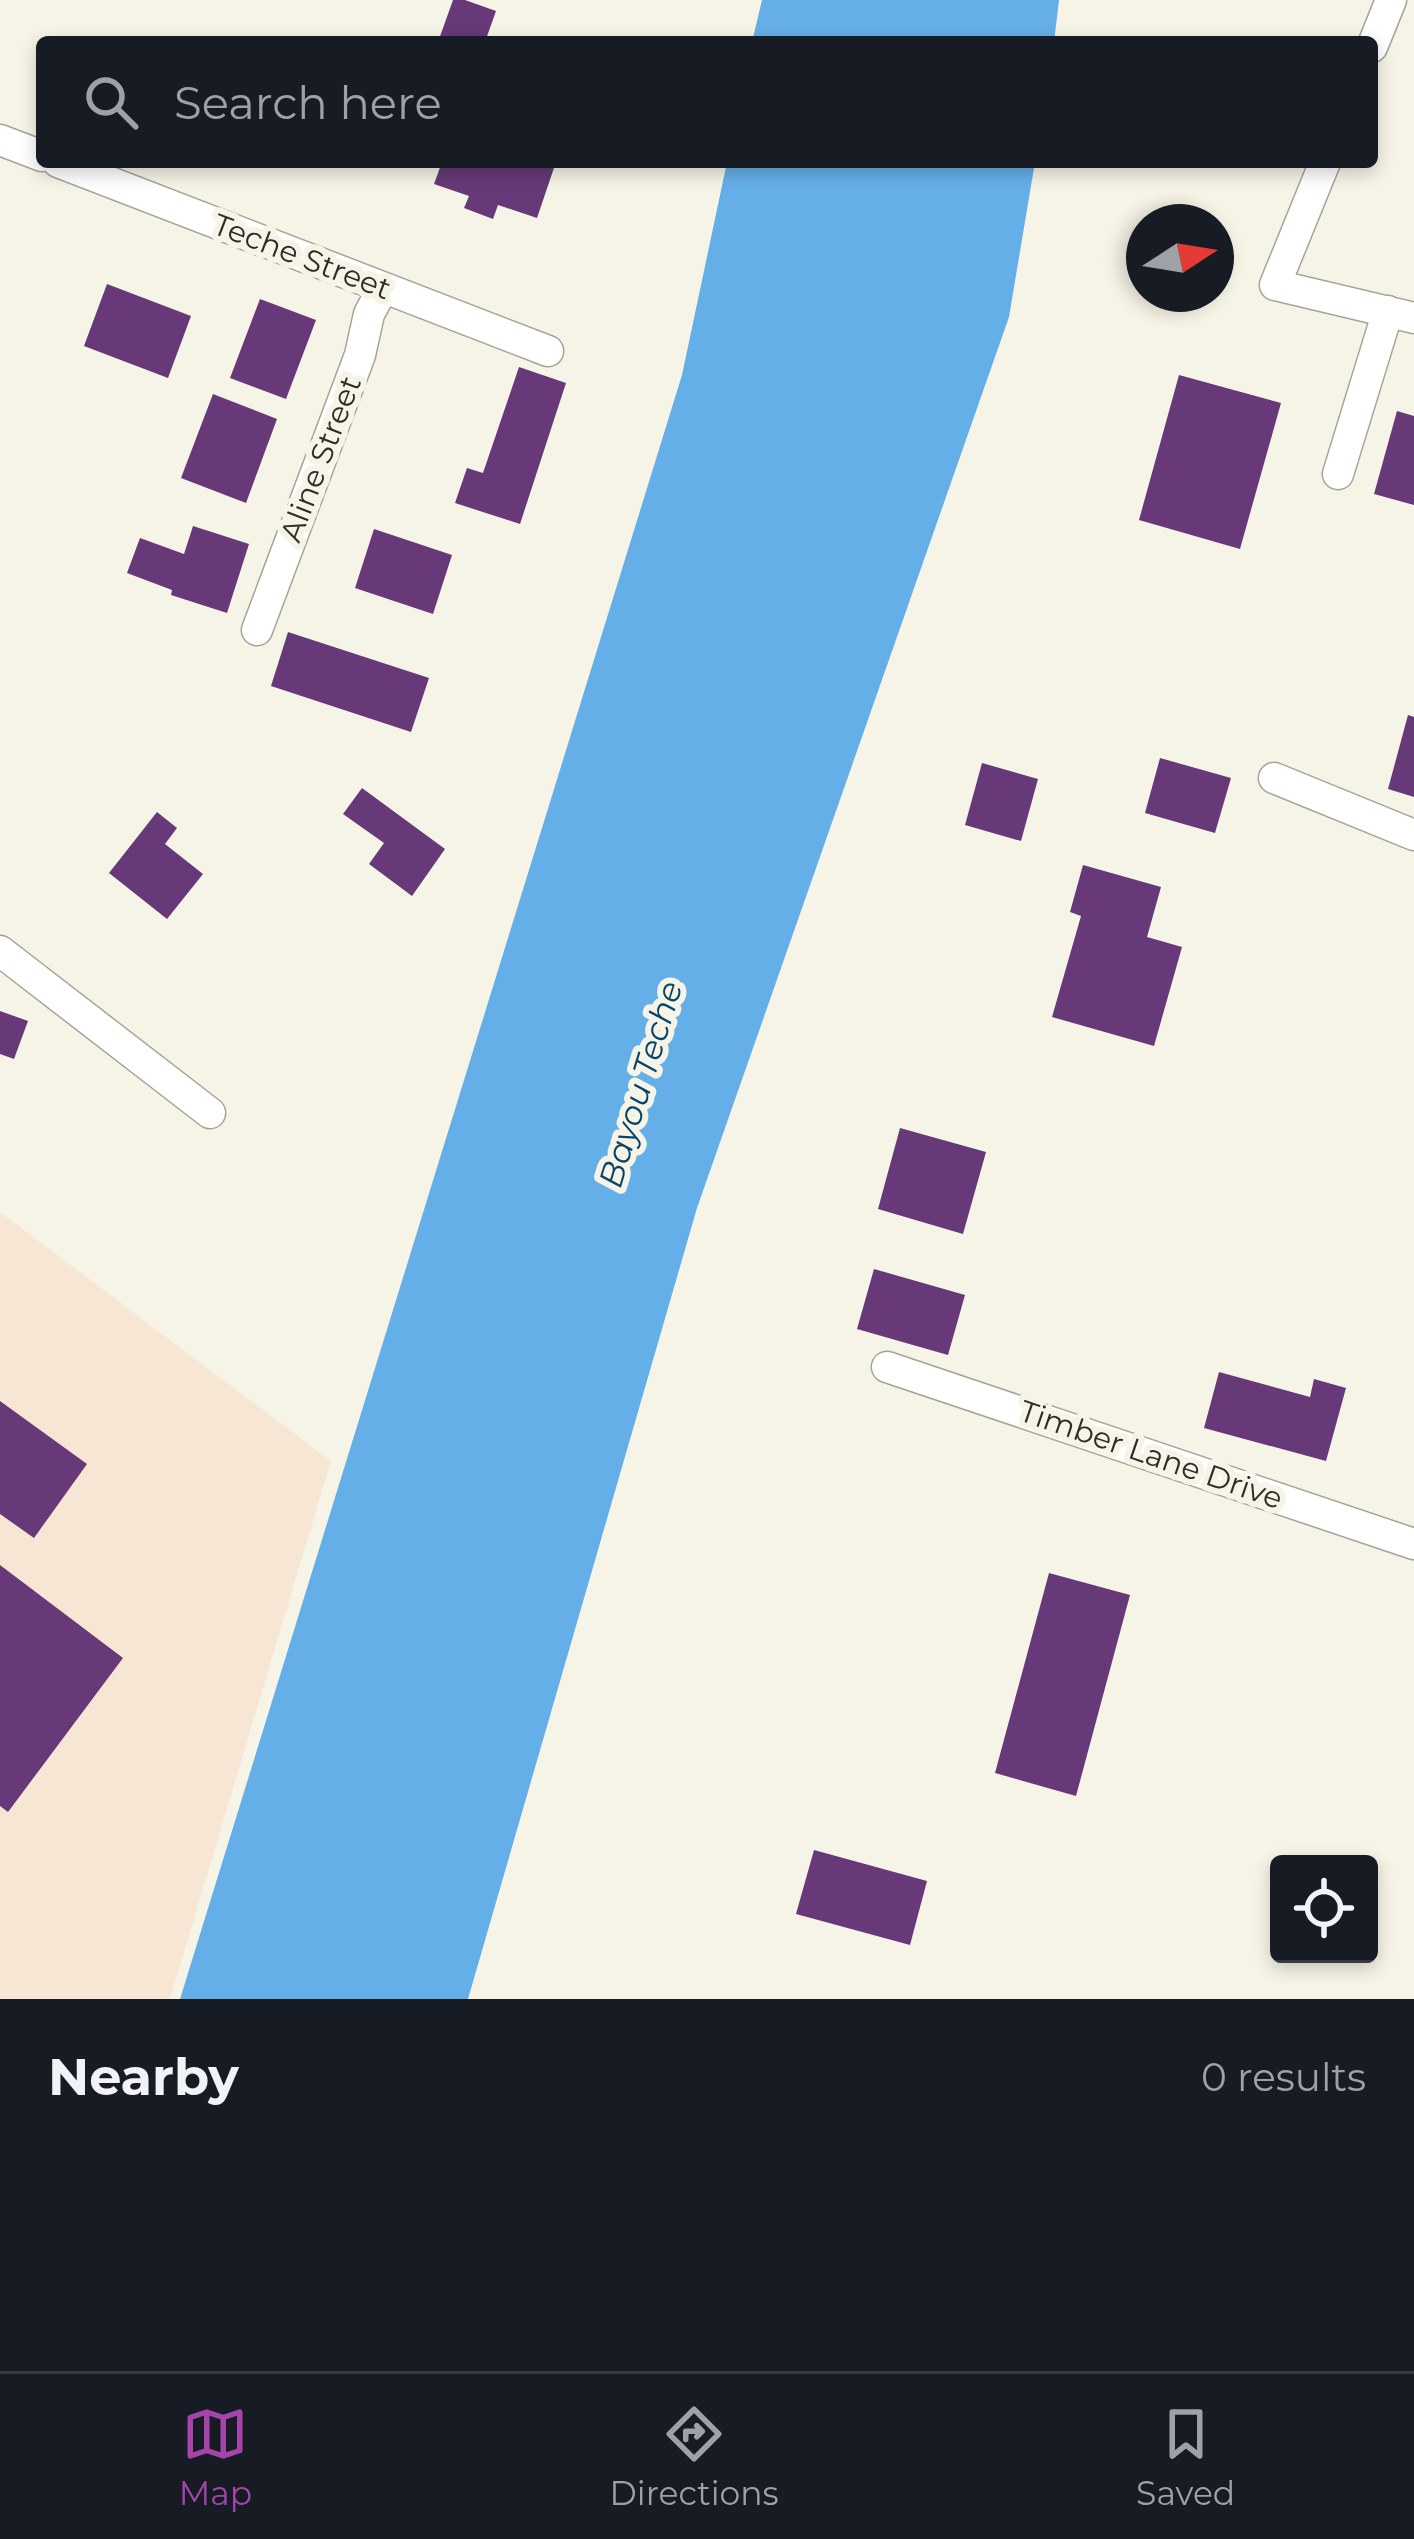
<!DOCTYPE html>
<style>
:root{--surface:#171b24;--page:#242831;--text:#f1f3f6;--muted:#9ea1a6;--line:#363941;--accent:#a544ab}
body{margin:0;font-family:Montserrat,sans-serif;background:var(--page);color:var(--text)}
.controls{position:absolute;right:36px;bottom:36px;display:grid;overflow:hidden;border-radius:12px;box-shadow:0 6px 18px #0003}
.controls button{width:108px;height:108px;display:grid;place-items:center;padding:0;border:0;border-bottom:3px solid var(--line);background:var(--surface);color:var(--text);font:60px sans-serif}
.compass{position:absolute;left:1126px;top:204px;width:108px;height:108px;border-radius:50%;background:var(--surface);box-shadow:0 6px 18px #0003;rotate:78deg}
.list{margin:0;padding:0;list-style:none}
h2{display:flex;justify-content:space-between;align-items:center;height:156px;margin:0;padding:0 48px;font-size:51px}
h2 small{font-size:39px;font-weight:400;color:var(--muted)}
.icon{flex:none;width:66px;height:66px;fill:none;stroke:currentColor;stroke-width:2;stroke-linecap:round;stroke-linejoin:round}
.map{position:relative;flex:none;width:1414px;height:1999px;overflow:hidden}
.search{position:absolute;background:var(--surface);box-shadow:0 6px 18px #0003;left:36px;right:36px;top:36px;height:132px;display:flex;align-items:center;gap:30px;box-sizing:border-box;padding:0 42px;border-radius:12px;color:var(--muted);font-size:45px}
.sheet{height:372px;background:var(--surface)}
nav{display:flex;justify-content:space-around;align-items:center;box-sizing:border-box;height:168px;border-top:3px solid var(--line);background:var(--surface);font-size:33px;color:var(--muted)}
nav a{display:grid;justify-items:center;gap:6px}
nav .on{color:var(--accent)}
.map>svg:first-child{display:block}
.commercial{fill:#f8e6d5}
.water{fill:#65afe8}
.building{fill:#673978}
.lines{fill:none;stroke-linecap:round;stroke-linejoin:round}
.minor-casing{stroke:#a6a497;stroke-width:33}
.minor{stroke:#fff;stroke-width:30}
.labels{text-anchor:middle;stroke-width:12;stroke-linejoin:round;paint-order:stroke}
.street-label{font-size:30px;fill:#2d2c27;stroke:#f6f4e6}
.water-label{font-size:33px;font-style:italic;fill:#074469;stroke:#f6f4e6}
</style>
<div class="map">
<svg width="1414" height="1999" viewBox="0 0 1414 1999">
<rect width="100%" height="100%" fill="#f6f4e6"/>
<!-- commercial -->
<path class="commercial" d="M 0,1212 L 331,1461 L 170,1999 L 0,1999 Z"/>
<!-- water -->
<path class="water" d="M 762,0 L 1059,0 L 1054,42 L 752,42 Z
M 727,162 L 1035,162 L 1009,317 L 697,1208 L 468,1999 L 180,1999 L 682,375 Z"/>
<!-- building -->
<path class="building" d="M 453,0 L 465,0 L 496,11 L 485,42 L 438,42 Z
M 442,162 L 479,164 L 556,162 L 537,218 L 498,205 L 493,219 L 464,208 L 469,196 L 434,184 Z
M 107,284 L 191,316 L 168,378 L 84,346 Z
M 260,299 L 316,320 L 286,399 L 230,378 Z
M 519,367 L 566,383 L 520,524 L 455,503 L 467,468 L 483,473 Z
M 1179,375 L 1281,403 L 1240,549 L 1139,520 Z
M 213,394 L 277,419 L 246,503 L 181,478 Z
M 1397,411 L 1414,416 L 1414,505 L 1374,494 Z
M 193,526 L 249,544 L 227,613 L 171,595 L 172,590 L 127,573 L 140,538 L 184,554 Z
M 374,529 L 452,555 L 433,614 L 355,588 Z
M 288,632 L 429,678 L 411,732 L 271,686 Z
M 1408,715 L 1414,717 L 1414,797 L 1388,789 Z
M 1160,758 L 1231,778 L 1215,833 L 1145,813 Z
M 982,763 L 1038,779 L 1021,841 L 965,825 Z
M 362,788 L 445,849 L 412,896 L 369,864 L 384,843 L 343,814 Z
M 157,812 L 177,828 L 165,844 L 203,874 L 167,919 L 109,873 Z
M 1083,865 L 1161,887 L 1147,937 L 1182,947 L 1154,1046 L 1052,1017 L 1081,916 L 1070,912 Z
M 0,1011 L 28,1021 L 14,1059 L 0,1054 Z
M 900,1128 L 986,1152 L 963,1234 L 878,1209 Z
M 874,1269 L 965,1295 L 948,1355 L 857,1329 Z
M 1219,1372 L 1310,1397 L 1314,1379 L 1346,1388 L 1326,1461 L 1204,1428 Z
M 0,1401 L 87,1464 L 34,1538 L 0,1514 Z
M 0,1565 L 123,1658 L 8,1812 L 0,1806 Z
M 1049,1573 L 1130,1595 L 1076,1796 L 995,1773 Z
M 814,1850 L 927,1881 L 910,1945 L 796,1914 Z"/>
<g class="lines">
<defs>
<path id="minor" d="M 1372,47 L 1391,0
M 0,140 L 42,156
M 58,162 L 548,351
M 1325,162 L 1275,285 L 1414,318
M 1338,474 L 1388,311
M 257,630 L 360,355 L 369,314 L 383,288
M 1274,778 L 1414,835
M 0,951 L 210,1113
M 887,1367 L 1414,1544"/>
</defs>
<!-- minor casing -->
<use href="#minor" class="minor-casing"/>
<!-- minor -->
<use href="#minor" class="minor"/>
</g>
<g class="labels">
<!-- street labels -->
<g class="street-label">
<text transform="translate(302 257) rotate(21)" y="10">Teche Street</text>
<text transform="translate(321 459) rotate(-69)" y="10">Aline Street</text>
<text transform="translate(1151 1455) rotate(19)" y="10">Timber Lane Drive</text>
</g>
<!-- water labels -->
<g class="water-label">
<text transform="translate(640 1084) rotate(-73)" y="12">Bayou Teche</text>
</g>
</g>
</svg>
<div class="controls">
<button><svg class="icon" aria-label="locate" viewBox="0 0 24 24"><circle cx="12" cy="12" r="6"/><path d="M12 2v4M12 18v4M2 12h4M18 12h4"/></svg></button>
</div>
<svg class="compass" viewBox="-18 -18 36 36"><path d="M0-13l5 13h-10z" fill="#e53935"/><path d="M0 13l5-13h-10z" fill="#9ea1a6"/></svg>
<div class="search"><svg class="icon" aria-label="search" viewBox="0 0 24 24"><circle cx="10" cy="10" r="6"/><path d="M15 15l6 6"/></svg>Search here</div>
</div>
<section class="sheet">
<h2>Nearby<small>0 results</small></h2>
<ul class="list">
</ul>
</section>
<nav>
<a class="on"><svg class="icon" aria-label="map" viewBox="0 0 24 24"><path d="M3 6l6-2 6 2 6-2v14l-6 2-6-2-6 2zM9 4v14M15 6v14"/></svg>Map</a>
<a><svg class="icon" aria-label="directions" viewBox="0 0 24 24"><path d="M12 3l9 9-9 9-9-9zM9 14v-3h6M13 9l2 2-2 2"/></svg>Directions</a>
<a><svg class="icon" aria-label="saved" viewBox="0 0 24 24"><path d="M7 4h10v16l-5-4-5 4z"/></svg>Saved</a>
</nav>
